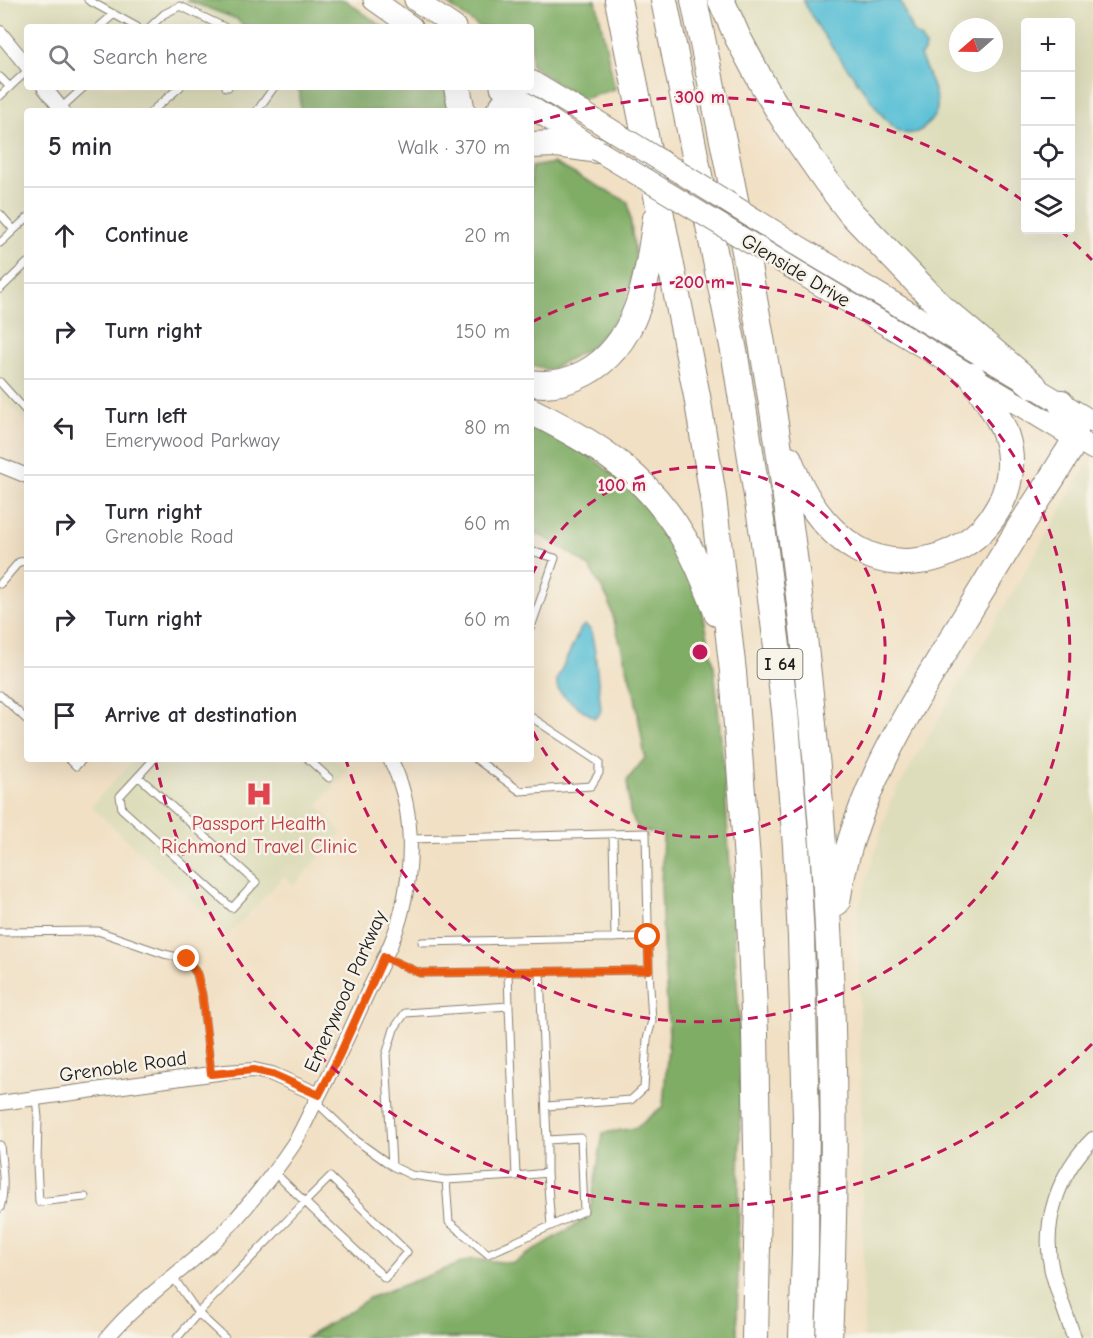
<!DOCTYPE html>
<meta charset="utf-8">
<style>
:root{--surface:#fff;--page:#f7f7f7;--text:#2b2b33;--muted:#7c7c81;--line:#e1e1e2}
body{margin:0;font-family:"Comic Neue",sans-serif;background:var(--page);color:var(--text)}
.controls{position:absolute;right:18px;top:18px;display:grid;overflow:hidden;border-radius:6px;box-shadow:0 6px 24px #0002}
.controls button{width:54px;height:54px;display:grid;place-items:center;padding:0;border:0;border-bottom:2px solid var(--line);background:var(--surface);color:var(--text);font:30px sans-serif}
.compass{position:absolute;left:949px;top:18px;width:54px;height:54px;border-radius:50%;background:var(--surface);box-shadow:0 6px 24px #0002;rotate:250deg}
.stop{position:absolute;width:18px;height:18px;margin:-14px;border:4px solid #ea580c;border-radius:50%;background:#fff}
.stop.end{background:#ea580c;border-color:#fff;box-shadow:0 2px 6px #0008}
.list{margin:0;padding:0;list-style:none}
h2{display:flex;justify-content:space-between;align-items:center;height:78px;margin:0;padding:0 24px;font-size:26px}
h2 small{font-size:20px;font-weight:400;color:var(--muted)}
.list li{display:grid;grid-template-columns:39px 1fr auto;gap:18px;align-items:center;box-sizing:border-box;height:96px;padding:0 24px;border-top:2px solid var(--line)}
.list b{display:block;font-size:22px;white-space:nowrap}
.list p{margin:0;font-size:20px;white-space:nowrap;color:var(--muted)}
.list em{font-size:20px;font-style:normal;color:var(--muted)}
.icon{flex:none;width:33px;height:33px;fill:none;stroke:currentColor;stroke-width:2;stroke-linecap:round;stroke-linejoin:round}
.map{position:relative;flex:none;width:1093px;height:1338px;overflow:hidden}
.search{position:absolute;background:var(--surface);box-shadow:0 6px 24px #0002;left:24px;top:24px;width:510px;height:66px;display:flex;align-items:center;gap:15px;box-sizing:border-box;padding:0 21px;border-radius:6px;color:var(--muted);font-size:22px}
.panel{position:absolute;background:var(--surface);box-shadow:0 6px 24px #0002;left:24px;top:108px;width:510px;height:654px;border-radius:6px}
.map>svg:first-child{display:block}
.built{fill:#deddbb;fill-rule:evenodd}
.forest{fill:#80ad66;stroke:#4e6441;stroke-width:1.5}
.water{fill:#58bfd5;stroke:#3a6e78;stroke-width:1.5}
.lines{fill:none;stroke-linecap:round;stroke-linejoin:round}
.service-casing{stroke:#867e70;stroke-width:9}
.minor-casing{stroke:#867e70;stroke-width:16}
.primary-casing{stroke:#867e70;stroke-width:23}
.motorway-casing{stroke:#867e70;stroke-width:28}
.service{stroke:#fff;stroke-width:7}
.minor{stroke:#fff;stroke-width:14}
.primary{stroke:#fff;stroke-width:21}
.motorway{stroke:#fff;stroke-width:26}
.primary-bridge-casing{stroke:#867e70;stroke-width:23;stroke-linecap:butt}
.primary-bridge{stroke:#fff;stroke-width:21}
.route{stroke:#ea580c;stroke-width:8}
.ring{fill:none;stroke:#c2185b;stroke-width:3;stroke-dasharray:10 8}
.labels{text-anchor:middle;stroke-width:5;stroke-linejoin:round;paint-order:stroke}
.shield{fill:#f7f3e8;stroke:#5e5c59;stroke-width:1.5}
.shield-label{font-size:18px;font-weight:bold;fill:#1c1c1c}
.street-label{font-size:20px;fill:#1c1c1c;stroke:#f7f3e8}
.health-label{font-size:20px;fill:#be3a42;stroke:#f7f3e8}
.centre{fill:#c2185b;stroke:#f7f3e8;stroke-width:3}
.ring-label{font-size:18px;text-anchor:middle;font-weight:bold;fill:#c2185b;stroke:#f7f3e8;stroke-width:5;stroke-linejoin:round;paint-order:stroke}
</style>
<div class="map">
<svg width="1093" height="1338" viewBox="0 0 1093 1338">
<rect width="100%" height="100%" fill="#f7f3e8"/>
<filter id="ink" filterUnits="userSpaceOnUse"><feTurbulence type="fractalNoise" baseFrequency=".0167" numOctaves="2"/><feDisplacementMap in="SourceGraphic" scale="12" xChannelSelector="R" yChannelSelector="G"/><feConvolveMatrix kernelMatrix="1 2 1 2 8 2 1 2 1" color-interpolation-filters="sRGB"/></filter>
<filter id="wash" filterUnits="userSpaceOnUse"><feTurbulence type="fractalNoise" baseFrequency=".008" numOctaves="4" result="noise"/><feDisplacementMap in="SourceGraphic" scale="24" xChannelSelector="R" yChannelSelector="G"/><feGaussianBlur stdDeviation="1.35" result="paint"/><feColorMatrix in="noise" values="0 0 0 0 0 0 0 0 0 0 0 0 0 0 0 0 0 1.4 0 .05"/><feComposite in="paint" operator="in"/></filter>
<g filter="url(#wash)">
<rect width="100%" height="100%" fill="#f1e0c4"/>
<!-- built -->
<path class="built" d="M 0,0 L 186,0 L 237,19 L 244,27 L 27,27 L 27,87 L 296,87 L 300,92 L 300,111 L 27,111 L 27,423 L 0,395 Z
M 721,0 L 1093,0 L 1093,422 L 1061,403 L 851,213 ZM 1026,22 L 1070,22 L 1070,230 L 1026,230 ZM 958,27 L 994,27 L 994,63 L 958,63 Z
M 1087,465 L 1093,469 L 1093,1338 L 864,1338 L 858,910 L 890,802 Z
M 134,759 L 337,759 L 349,770 L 318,805 L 342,833 L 294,885 L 284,876 L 228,935 L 91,806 Z"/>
<!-- forest -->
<path class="forest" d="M 186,0 L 345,0 L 383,27 L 244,27 L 237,19 Z
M 442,0 L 596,0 L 615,89 L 580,100 L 531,65 L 531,27 L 479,27 Z
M 296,87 L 445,87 L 451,111 L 300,111 L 300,92 Z
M 554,163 L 628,202 L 636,262 L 622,313 L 590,348 L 549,370 L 531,366 L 531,167 Z
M 531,423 L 570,441 L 632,489 L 662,524 L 682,558 L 701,604 L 714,666 L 724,770 L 741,1049 L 737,1338 L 305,1338 L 344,1315 L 369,1298 L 472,1259 L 513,1263 L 589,1217 L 603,1133 L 636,1128 L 663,1106 L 669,1034 L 663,944 L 661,884 L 663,835 L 638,829 L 630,813 L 627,780 L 645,758 L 635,697 L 608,599 L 590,568 L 574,555 L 547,539 L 531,531 Z"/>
<!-- water -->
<path class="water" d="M 803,0 L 900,0 L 912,31 L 921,39 L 925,46 L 924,52 L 920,56 C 925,67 939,97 937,108 C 936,116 927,126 921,130 C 914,134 905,135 899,131 C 882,119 870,98 857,81 C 838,55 817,29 803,0 Z
M 585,625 L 591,630 L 595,652 L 601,710 L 599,715 L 594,718 C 585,711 562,698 558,689 C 556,685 557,682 557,679 L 581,628 Z"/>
</g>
<g filter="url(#ink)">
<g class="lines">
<defs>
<path id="service" d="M 88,0 L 137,27
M 99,27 L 114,14
M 150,27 L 164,14 L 180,6 L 224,27
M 0,77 L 10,87
M 226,87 L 228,87
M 0,96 L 27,71
M 61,108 L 84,87
M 152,111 L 180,87
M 257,111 L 274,87
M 0,214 L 14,230
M 0,243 L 27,218
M 0,289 L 27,263
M 0,382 L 27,412
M 531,551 L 555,558 L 531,627
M 0,584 L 19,562 L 27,561
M 0,695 L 27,720
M 69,759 L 76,766 L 83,759
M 308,759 L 329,778
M 476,759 L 520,791 L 591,786 L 599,773 L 599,762 L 531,717
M 139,777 L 256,882 L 232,908 L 122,809 L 120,796 L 154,759
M 613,834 L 615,938
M 0,932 L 98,931 L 164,954 L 187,959 L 197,974 L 202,995 L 211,1074
M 422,942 L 648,937
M 384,957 L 420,973 L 649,970 L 646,833 L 410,839
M 508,972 L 509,1006
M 36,1098 L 38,1118 L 37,1165 L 39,1202 L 85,1197
M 316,1102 L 357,1141 L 392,1166 L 386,1055 L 394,1029 L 405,1013 L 509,1006 L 516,1176 L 446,1180 L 411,1175 L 392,1166
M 546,1106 L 631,1100 L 644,1088 L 647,1039 L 652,1021 L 649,970
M 0,1145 C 2,1166 6,1187 0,1208
M 547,1173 L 551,1226
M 516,1176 L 547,1173 L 547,1140
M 330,1177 L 407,1252 L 385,1278 L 305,1202 Z
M 446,1180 L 449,1222 L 488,1254 L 584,1211 L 581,1138 L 547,1140 L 540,972
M 173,1277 L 198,1313 L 225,1338
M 177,1338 L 198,1313 L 305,1202 L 274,1172"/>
<path id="minor" d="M 0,33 L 27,66
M 44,87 L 63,111
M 0,465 L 27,476
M 0,1103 L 225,1072 L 254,1070 L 272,1074 L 319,1095
M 107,1338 C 144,1293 196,1264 234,1221 C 255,1197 275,1172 293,1145 C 301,1133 307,1118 314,1105 C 332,1070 349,1034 365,998 C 378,970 395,941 402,910 C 414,862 414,804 390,759
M 1074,1338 C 1067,1316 1058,1294 1052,1271 C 1041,1224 1058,1173 1093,1139"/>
<path id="primary" d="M 374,0 L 412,27
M 415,0 L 455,27
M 531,81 L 584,113
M 501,87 L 593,148
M 795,244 L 1093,422
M 800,273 L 1093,449"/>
<path id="motorway" d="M 618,0 L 697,396 L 713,497 L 733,672 L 748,874 L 755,1033 L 758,1201 L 755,1338
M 664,0 L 735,356 L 763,534 L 785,711 L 796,846 L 801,937 L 806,1117 L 805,1253 L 802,1338
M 694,0 C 720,126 747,252 768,379 C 820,696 845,1017 829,1338
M 721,0 L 738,38 L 762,83 L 788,126 L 827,182 L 851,213 L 942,308 L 1034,386
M 457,87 L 462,111
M 499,111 L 517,87
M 531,145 L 556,144 L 597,150
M 531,383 C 550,386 568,382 585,373 C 640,344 648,273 656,218
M 531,411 C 614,452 667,490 704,579 C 708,590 714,602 717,613
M 789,459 C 802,495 823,529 857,549 C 926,589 1021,531 1009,449 C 1005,422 986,399 972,376
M 837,902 C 850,811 896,731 943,654 C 968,612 994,571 1019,529 C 1033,506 1049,484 1063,460 C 1067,454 1074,444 1075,436 C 1076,424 1068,412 1061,403"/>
</defs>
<!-- service casing -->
<use href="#service" class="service-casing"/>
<!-- minor casing -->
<use href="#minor" class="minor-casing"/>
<!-- primary casing -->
<use href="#primary" class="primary-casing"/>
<!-- motorway casing -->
<use href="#motorway" class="motorway-casing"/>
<!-- service -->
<use href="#service" class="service"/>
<!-- minor -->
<use href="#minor" class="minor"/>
<!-- primary -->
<use href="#primary" class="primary"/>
<!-- motorway -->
<use href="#motorway" class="motorway"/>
<defs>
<path id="primary-bridge" d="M 584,113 L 795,244
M 597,150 L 800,273"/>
</defs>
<!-- primary-bridge casing -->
<use href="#primary-bridge" class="primary-bridge-casing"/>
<!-- primary-bridge -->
<use href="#primary-bridge" class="primary-bridge"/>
</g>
</g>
<g class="lines" filter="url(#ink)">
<!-- route -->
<path class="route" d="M 187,959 L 197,974 L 202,995 L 211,1074 L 254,1070 L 272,1074 L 319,1095 L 339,1056 L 384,957 L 420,973 L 649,970 L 648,937"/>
</g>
<!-- distance rings -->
<g class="ring">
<path d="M532 575A185 185 0 1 1 532 729"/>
<path d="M532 322A370 370 0 1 1 346 760"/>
<path d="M1092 1044A555 555 0 0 1 156 763M533 123A555 555 0 0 1 1022 200M1060 230A555 555 0 0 1 1092 260"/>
</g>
<!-- icons -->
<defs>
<symbol id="hospital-bare" viewBox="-9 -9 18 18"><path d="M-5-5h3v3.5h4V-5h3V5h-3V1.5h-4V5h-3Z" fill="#e0444e" stroke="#f7f3e8" stroke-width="2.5" paint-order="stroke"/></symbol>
</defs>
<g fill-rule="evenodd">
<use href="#hospital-bare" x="240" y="775" width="38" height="38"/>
</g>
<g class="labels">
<!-- shield labels -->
<rect class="shield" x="757.5" y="649" width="45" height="30" rx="4.5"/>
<g class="shield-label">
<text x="780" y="670">I 64</text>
</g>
<!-- street labels -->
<g class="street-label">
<text transform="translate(796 270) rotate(31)" y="7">Glenside Drive</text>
<text transform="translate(345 991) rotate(-66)" y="7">Emerywood Parkway</text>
<text transform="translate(123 1066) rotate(-8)" y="7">Grenoble Road</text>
</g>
<!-- health labels -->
<g class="health-label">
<text x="259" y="830">Passport Health<tspan x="259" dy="23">Richmond Travel Clinic</tspan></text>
</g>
</g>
<circle cx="700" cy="652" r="9" class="centre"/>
<g class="ring-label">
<text x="700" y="103">300 m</text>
<text x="700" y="288">200 m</text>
<text x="622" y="491">100 m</text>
</g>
</svg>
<div class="controls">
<button>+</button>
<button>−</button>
<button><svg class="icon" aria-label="locate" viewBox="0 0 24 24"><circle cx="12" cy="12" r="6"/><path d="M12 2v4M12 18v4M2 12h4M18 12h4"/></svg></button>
<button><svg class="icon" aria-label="layers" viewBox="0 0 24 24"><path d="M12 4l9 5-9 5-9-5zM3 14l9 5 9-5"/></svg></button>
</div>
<svg class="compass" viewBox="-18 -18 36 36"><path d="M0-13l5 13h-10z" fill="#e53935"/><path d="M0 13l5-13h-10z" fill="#7c7c81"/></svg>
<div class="stop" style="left:648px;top:937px"></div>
<div class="stop end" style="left:187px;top:959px"></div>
<div class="search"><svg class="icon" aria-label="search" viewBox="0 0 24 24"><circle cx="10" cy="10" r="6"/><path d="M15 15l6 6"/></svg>Search here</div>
<section class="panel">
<h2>5 min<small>Walk · 370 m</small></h2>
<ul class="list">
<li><svg class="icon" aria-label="ahead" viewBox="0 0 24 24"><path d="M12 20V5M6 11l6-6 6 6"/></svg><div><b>Continue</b></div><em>20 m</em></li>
<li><svg class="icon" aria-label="right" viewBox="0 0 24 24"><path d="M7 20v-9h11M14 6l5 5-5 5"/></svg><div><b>Turn right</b></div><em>150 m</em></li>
<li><svg class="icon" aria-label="left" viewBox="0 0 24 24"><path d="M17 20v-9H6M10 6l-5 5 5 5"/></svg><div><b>Turn left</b><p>Emerywood Parkway</p></div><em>80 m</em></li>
<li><svg class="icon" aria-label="right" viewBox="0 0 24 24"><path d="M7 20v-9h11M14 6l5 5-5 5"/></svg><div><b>Turn right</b><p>Grenoble Road</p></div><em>60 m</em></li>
<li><svg class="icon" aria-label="right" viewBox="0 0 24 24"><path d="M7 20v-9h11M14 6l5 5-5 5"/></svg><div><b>Turn right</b></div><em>60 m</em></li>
<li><svg class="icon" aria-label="arrive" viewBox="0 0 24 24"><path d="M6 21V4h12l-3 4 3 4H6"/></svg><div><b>Arrive at destination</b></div></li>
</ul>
</section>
</div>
